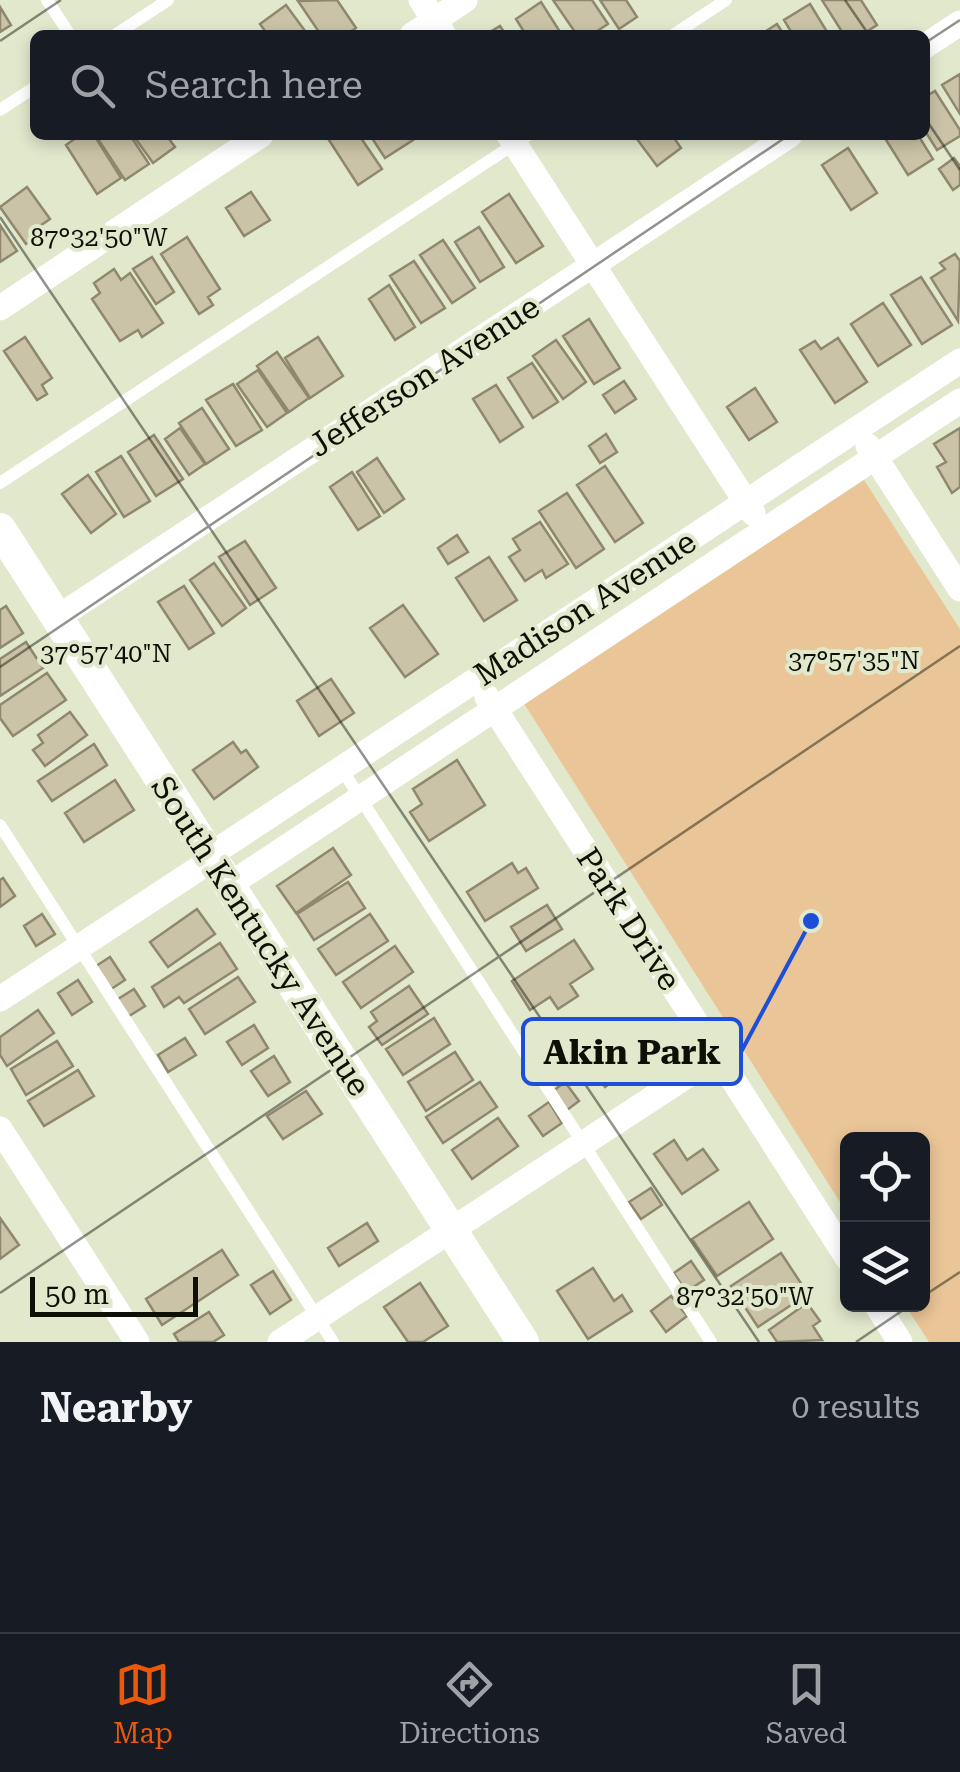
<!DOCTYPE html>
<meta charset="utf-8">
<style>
:root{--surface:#171b24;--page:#242831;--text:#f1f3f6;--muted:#9ea1a6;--line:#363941;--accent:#ea580c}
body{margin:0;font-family:"Roboto Serif",serif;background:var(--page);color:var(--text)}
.controls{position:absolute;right:30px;bottom:30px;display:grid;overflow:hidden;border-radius:15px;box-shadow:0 5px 15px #0003}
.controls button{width:90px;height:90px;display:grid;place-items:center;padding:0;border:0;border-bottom:2px solid var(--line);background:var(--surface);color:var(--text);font:50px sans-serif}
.scale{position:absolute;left:30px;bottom:25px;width:168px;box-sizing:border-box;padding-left:10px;border:5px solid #0e1007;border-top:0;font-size:28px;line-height:35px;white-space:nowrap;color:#0e1007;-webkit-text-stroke:8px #e1e8cc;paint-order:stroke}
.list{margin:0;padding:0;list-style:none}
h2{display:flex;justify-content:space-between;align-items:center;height:130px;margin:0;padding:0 40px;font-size:42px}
h2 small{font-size:32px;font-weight:400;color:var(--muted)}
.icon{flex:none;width:55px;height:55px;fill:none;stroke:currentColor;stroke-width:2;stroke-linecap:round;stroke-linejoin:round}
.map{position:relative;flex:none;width:960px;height:1342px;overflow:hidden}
.search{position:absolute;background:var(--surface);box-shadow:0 5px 15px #0003;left:30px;right:30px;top:30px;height:110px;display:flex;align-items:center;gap:25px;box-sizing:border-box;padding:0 35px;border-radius:15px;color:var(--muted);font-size:38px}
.sheet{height:290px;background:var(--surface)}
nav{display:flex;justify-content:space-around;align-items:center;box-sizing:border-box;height:140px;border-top:2px solid var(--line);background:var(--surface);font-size:28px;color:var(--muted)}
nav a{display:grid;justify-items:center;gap:5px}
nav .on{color:var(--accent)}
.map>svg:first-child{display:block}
.green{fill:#eac597}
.building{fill:#cac3a7;stroke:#8f886e;stroke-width:2.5}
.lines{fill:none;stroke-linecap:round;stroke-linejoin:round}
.service{stroke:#fff;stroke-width:12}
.minor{stroke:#fff;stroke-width:25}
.tertiary{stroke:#fff;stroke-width:32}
.ticks{fill:none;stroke:#0e1007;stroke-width:2.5;stroke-opacity:0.45}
.labels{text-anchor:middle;stroke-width:8;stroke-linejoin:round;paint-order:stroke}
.street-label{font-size:32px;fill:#0e1007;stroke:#e1e8cc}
.ticks-label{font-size:25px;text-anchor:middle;fill:#0e1007;stroke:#e1e8cc;stroke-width:8;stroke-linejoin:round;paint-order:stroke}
.leader{fill:none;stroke:#1d4ed8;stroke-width:4}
.callout-dot{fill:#1d4ed8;stroke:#e1e8cc;stroke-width:4}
.callout{fill:#e1e8cc;stroke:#1d4ed8;stroke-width:4}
.callout-label{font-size:35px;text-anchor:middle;font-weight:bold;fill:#0e1007}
</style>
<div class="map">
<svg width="960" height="1342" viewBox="0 0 960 1342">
<rect width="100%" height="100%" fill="#e1e8cc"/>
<!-- green -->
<path class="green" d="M 864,480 L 960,629 L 960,1342 L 929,1342 L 905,1305 L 922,1304 L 922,1140 L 848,1140 L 847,1213 L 523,702 Z"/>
<!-- building -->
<path class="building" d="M 337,0 L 356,28 L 345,35 L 321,35 L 298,1 Z
M 553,0 L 592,0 L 608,24 L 591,35 L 577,35 Z
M 600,0 L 626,0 L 637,17 L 619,29 Z
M 822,0 L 861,0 L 877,25 L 861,35 L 844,35 Z
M 541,2 L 562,35 L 526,35 L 516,19 Z
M 810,4 L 829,35 L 793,35 L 784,20 Z
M 286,5 L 308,35 L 268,35 L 260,24 Z
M 0,7 L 11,25 L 0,32 Z
M 777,24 L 784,35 L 760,35 Z
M 500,26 L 506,35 L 485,35 Z
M 960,74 L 960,114 L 942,85 Z
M 935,91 L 960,130 L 960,136 L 937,150 L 925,131 L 925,97 Z
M 80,135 L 94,135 L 121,178 L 97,194 L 66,145 Z
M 130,135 L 149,164 L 125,180 L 96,136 Z
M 133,135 L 166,135 L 175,147 L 153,163 Z
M 331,135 L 359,135 L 382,169 L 358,185 L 327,137 Z
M 370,135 L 410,135 L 413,140 L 385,158 Z
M 634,135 L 672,135 L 681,148 L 657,166 Z
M 883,135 L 918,135 L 933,159 L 908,175 Z
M 848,148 L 877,193 L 851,210 L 822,165 Z
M 954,158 L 960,166 L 960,185 L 953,190 L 939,169 Z
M 27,187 L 50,219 L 37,228 L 41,233 L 26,244 L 0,207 Z
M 251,192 L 270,220 L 244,236 L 226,208 Z
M 509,194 L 543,246 L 516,263 L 482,212 Z
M 0,225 L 17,251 L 0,262 Z
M 479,227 L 504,267 L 480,282 L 455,242 Z
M 187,237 L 220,289 L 208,297 L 213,305 L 199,314 L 161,254 Z
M 443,240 L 475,288 L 452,303 L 420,255 Z
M 955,254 L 960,261 L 958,321 L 931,278 L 945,269 L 940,263 Z
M 152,257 L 174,292 L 156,304 L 133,269 Z
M 414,261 L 445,308 L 421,323 L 390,276 Z
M 114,269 L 121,280 L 130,273 L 163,323 L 142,337 L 138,330 L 120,341 L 92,299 L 100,293 L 94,283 Z
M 921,277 L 952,325 L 922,344 L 891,295 Z
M 389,285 L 415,327 L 395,340 L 369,299 Z
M 883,303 L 911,345 L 878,366 L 851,324 Z
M 589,319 L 620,368 L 594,384 L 563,336 Z
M 25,337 L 52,378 L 42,385 L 47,394 L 37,400 L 4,351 Z
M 318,337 L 343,376 L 310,398 L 285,358 Z
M 838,338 L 867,382 L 835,403 L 800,350 L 815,341 L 821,349 Z
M 556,340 L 586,382 L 563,399 L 533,356 Z
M 277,352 L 309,398 L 289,412 L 257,366 Z
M 532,363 L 558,402 L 533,418 L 508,378 Z
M 258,370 L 287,413 L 267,427 L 237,384 Z
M 624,381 L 636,399 L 615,413 L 603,395 Z
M 233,384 L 262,430 L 236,446 L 206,400 Z
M 496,385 L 523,427 L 500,442 L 473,399 Z
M 755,388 L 777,422 L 749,440 L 727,407 Z
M 202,408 L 229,449 L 206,464 L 179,423 Z
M 180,428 L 205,464 L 189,475 L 165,439 Z
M 960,428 L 960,487 L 952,493 L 937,467 L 946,462 L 934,444 Z
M 606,434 L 617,452 L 600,463 L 589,446 Z
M 154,435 L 183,479 L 156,496 L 128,452 Z
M 121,456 L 150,501 L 124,517 L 96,472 Z
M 377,458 L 404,499 L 384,513 L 357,472 Z
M 605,466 L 643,523 L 615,542 L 577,485 Z
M 352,472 L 380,516 L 358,530 L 330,487 Z
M 88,475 L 116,514 L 91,533 L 62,494 Z
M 567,493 L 604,549 L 576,568 L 539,511 Z
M 540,522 L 568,564 L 546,578 L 542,570 L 525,581 L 509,557 L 520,550 L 513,539 Z
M 457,535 L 468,552 L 448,564 L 438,548 Z
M 245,541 L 276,588 L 250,605 L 219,557 Z
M 489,557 L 517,600 L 484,621 L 456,578 Z
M 214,563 L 246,608 L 222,626 L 190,580 Z
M 184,586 L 214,633 L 189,649 L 158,602 Z
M 403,605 L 438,654 L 405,677 L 370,628 Z
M 6,606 L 23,633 L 0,648 L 0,610 Z
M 26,642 L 43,668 L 0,696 L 0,659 Z
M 47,673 L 66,700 L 13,736 L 0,718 L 0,705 Z
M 331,679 L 354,713 L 319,736 L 297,701 Z
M 70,712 L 87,735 L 45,766 L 33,750 L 43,743 L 38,735 Z
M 233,742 L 241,753 L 246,750 L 258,767 L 214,799 L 193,770 Z
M 94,744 L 107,765 L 52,801 L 38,781 Z
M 457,760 L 485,805 L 429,841 L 410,812 L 422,804 L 413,789 Z
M 115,780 L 134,810 L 84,842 L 65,813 Z
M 333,848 L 351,875 L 296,913 L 277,886 Z
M 512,863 L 518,873 L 526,868 L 538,888 L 485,921 L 467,892 Z
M 3,878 L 15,896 L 0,907 L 0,880 Z
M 348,882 L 365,908 L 314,940 L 297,914 Z
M 547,905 L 562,929 L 526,951 L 511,927 Z
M 197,909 L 215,934 L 168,967 L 150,942 Z
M 42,914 L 55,934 L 36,946 L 24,926 Z
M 370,914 L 388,941 L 336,975 L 318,949 Z
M 574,940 L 593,969 L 570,984 L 578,996 L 558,1009 L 550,997 L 530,1010 L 512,981 Z
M 220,943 L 237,969 L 184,1003 L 179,997 L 164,1007 L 152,987 Z
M 395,946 L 413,972 L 361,1008 L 343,982 Z
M 110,957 L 125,980 L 108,991 L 93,968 Z
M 238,977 L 255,1002 L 205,1034 L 189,1009 Z
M 78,980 L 92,1002 L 72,1015 L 58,993 Z
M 409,986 L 428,1014 L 382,1045 L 369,1027 L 377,1021 L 371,1012 Z
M 134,989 L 145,1006 L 126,1018 L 115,1001 Z
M 38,1010 L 54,1033 L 7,1066 L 0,1055 L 0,1037 Z
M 434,1018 L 450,1044 L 403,1075 L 386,1049 Z
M 254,1025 L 268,1048 L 242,1065 L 227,1042 Z
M 614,1035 L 636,1065 L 605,1087 L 583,1056 Z
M 185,1038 L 196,1055 L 168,1072 L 158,1055 Z
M 57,1041 L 73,1066 L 26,1095 L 11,1069 Z
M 455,1052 L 473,1080 L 426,1111 L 408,1082 Z
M 274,1056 L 290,1082 L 268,1096 L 251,1071 Z
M 78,1070 L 94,1096 L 44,1126 L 28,1101 Z
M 480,1082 L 497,1107 L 443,1143 L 426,1117 Z
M 565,1082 L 579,1101 L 567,1110 L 553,1091 Z
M 306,1091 L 322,1114 L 283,1139 L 267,1116 Z
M 549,1102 L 562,1123 L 543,1136 L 529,1116 Z
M 498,1118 L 518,1146 L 472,1179 L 452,1150 Z
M 674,1140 L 687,1160 L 703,1149 L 718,1170 L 682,1194 L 654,1154 Z
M 651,1188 L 662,1205 L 641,1219 L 629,1202 Z
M 749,1202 L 773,1239 L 717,1276 L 692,1239 Z
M 0,1218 L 19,1245 L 0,1259 Z
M 367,1223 L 378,1241 L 339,1266 L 328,1248 Z
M 222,1250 L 238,1275 L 162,1325 L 146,1299 Z
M 781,1253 L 808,1294 L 758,1327 L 731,1286 Z
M 691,1261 L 704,1280 L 686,1292 L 674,1273 Z
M 593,1268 L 614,1301 L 622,1295 L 632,1311 L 588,1339 L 557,1291 Z
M 273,1271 L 291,1300 L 270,1314 L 251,1285 Z
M 420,1283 L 448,1326 L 423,1342 L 408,1342 L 384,1307 Z
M 671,1296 L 687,1316 L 666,1332 L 651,1311 Z
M 807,1303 L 820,1321 L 813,1326 L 822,1340 L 777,1342 L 769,1330 Z
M 209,1312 L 224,1335 L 213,1342 L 179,1342 L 174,1334 Z"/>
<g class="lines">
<!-- service -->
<path class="service" d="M 47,0 L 70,35
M 115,35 L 168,0
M 673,35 L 726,0
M 0,110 L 35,87
M 0,483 L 528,135
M 341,768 L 711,1342
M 0,825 L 333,1342"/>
<!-- minor -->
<path class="minor" d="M 421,0 L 444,35
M 412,35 L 465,0
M 925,46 L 960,23
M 509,135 L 753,513
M 0,308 L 261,135
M 868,446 L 960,589
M 57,618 L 790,135
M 487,697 L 848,1259
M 210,855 L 960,361
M 229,885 L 960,401
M 0,999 L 213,859
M 0,1129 L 137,1342
M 876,1304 L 900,1342
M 280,1342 L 717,1056"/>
<!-- tertiary -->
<path class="tertiary" d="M 0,529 L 523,1342"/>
</g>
<!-- ticks -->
<path class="ticks" d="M 845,0 L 869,35M 0,41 L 61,0M 925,43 L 960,20M 925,118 L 960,170M 0,217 L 759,1342M 0,667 L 789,135M 0,1293 L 960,646M 922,1297 L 960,1272M 856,1342 L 912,1304"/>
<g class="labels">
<!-- street labels -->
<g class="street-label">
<text transform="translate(424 376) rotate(-33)" y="11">Jefferson Avenue</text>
<text transform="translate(585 608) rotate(-33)" y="11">Madison Avenue</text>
<text transform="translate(629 919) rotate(57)" y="11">Park Drive</text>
<text transform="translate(261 936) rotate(57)" y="11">South Kentucky Avenue</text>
</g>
</g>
<g class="ticks-label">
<text x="99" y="246">87°32'50"W</text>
<text x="106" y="662">37°57'40"N</text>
<text x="854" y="669">37°57'35"N</text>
<text x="745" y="1305">87°32'50"W</text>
</g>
<!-- callouts -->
<path class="leader" d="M811 921L741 1052"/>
<circle class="callout-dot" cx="811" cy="921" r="10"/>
<rect class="callout" x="523" y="1019" width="218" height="65" rx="10"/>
<g class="callout-label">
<text x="632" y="1064">Akin Park</text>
</g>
</svg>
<div class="controls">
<button><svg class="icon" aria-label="locate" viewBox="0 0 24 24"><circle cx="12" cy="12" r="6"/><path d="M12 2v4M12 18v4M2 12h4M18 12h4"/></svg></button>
<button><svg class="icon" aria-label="layers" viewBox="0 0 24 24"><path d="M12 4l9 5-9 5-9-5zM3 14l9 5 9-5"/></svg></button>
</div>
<div class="scale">50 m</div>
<div class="search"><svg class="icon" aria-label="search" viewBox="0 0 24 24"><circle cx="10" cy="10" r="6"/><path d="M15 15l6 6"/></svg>Search here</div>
</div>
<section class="sheet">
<h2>Nearby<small>0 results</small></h2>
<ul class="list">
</ul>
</section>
<nav>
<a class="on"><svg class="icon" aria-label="map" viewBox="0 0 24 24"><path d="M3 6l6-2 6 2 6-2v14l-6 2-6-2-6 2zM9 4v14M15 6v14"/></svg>Map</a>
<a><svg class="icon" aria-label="directions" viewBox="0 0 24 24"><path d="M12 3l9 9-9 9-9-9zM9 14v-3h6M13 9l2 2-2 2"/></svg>Directions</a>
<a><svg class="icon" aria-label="saved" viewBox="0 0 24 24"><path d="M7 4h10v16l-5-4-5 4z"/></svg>Saved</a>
</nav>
